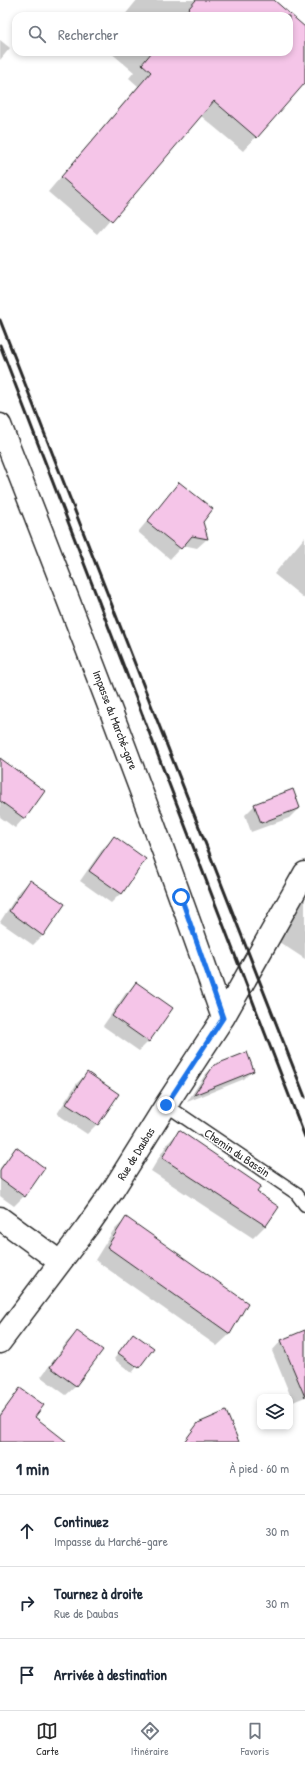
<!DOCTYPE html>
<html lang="fr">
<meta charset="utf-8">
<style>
:root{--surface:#fff;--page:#f6f6f7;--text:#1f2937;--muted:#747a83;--line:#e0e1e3;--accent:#2b2b2b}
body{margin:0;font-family:"Patrick Hand",sans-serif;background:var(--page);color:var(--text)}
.controls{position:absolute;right:12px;bottom:12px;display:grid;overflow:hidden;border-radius:8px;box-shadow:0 2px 6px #0003}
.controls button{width:36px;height:36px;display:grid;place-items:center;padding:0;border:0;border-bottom:1px solid var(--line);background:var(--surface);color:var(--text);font:20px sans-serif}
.stop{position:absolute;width:12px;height:12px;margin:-9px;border:3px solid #1a73e8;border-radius:50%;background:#fff}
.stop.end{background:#1a73e8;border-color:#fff;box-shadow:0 1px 4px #0008}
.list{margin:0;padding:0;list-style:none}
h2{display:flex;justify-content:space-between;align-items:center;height:52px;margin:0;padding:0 16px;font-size:17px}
h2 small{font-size:13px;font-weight:400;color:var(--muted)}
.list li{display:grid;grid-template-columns:26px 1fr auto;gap:12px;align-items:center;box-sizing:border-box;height:72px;padding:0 16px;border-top:1px solid var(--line)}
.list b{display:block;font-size:15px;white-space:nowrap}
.list p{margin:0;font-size:13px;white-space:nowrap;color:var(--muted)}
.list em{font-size:13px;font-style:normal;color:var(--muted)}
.icon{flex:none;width:22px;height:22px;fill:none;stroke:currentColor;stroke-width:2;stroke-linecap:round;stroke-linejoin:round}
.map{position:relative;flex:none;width:305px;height:1442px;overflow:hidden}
.search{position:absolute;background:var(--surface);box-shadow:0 2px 6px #0003;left:12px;right:12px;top:12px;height:44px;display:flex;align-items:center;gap:10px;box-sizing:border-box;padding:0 14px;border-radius:12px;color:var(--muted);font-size:15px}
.sheet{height:268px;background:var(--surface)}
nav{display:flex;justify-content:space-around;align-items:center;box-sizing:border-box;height:56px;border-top:1px solid var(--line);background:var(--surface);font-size:11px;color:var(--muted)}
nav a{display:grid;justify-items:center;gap:2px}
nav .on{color:var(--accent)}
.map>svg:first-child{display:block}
.shadow{fill:#0003}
.building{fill:#f5c5e8;stroke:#2b2b2b}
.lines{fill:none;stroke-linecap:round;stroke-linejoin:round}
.service-casing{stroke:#2b2b2b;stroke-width:15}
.minor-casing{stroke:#2b2b2b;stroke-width:25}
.service{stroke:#fff;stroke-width:12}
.minor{stroke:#fff;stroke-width:22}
.rail{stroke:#2b2b2b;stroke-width:3}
.route{stroke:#1a73e8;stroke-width:5}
.labels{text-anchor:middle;stroke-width:3;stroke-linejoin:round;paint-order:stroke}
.street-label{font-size:12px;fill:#2b2b2b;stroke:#fff}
</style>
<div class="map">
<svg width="305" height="1442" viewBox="0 0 305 1442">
<rect width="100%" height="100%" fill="#fff"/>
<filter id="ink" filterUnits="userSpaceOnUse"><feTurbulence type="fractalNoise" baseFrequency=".025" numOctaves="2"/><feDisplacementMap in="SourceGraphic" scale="8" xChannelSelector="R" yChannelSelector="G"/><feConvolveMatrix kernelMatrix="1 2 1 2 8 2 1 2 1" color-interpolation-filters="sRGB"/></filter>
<g filter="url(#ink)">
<!-- shadow -->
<path class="shadow" d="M 137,0 L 272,0 L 305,28 L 305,82 L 243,151 L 201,116 L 97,234 L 48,192 L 138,86 L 129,78 L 134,72 L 110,52 L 289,52 L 289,16 L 124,16 Z
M 0,40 L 10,48 L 0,60 Z
M 179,483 L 202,522 L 207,539 L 197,548 L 183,545 L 170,559 L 138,532 Z
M 305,537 L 305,599 L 274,574 Z
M 0,764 L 24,818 L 15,828 L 0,817 Z
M 255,805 L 299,808 L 289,818 L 251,832 L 245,815 Z
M 114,838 L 121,893 L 111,903 L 80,881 L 104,847 Z
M 30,881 L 43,935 L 33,945 L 0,922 L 20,891 Z
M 305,896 L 305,959 L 279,942 Z
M 136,984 L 149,1041 L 139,1051 L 103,1026 L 126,993 Z
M 214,1066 L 253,1070 L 244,1079 L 187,1102 L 205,1075 Z
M 87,1074 L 97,1124 L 87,1134 L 57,1114 L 77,1083 Z
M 179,1132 L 256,1193 L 278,1207 L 265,1226 L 253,1238 L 151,1171 L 167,1144 Z
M 16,1149 L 44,1169 L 24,1196 L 14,1206 L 0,1196 L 0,1168 Z
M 126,1219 L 230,1334 L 217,1346 L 95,1260 L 113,1231 Z
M 305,1331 L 305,1397 L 293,1402 L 272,1351 L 281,1341 Z
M 77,1332 L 76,1386 L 66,1395 L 41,1377 L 67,1342 Z
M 133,1334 L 152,1348 L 132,1373 L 114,1359 Z
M 20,1389 L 34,1417 L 66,1442 L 15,1442 L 0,1431 L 0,1414 Z
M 225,1412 L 233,1442 L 183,1442 L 200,1422 Z"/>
<!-- building -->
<path class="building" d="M 196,0 L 274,0 L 305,27 L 305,83 L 257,138 L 214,101 L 112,221 L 61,177 L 151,72 L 142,64 L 152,52 L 289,52 L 289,16 L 182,16 Z
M 179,482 L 213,509 L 203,522 L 208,539 L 192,536 L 181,549 L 147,522 Z
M 0,758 L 45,791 L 25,819 L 0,801 Z
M 293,789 L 300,808 L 261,823 L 254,804 Z
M 114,836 L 146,859 L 122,894 L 89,871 Z
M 30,880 L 65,904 L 43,936 L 9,911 Z
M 136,982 L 173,1008 L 149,1042 L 112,1016 Z
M 247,1052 L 254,1071 L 194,1095 L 214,1065 Z
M 87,1072 L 119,1094 L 98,1125 L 66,1104 Z
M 179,1130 L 261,1186 L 257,1192 L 279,1207 L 266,1226 L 162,1158 Z
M 16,1147 L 45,1168 L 25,1197 L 0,1179 L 0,1170 Z
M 126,1217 L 248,1303 L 230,1334 L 107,1247 Z
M 305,1330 L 305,1397 L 281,1340 Z
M 77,1331 L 103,1350 L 76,1386 L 50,1367 Z
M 133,1333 L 154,1348 L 139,1368 L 118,1353 Z
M 20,1388 L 44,1405 L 35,1417 L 67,1442 L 0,1442 L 0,1416 Z
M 226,1411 L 239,1442 L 184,1442 L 198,1423 Z"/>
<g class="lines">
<defs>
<path id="service" d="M 166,1105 L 296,1193 L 305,1205"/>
<path id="minor" d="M 0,425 C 77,622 154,818 223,1018
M 0,1218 L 60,1262
M 0,1342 L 87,1227 L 113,1190 L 166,1105 L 223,1018 L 305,873"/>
</defs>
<!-- service casing -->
<use href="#service" class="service-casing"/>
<!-- minor casing -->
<use href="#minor" class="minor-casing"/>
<!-- service -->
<use href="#service" class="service"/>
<!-- minor -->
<use href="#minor" class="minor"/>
<!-- rail -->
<path class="rail" d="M 0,320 L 305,1097
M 0,345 L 305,1137"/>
</g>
</g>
<g class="lines" filter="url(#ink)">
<!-- route -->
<path class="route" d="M 166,1105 L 223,1018 L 181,897"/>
</g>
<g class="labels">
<!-- street labels -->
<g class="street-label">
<text transform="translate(115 720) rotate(69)" y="4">Impasse du Marché-gare</text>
<text transform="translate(237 1153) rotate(34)" y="4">Chemin du Bassin</text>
<text transform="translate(136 1154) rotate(-58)" y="4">Rue de Daubas</text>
</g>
</g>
</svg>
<div class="controls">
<button><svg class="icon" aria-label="layers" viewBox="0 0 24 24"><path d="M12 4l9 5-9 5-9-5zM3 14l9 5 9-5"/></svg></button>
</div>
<div class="stop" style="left:181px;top:897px"></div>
<div class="stop end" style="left:166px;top:1105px"></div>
<div class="search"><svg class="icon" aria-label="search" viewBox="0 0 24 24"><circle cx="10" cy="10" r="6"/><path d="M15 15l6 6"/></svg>Rechercher</div>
</div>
<section class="sheet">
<h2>1 min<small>À pied · 60 m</small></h2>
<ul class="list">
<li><svg class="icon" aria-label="ahead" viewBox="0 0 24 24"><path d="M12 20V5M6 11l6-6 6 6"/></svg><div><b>Continuez</b><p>Impasse du Marché-gare</p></div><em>30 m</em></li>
<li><svg class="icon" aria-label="right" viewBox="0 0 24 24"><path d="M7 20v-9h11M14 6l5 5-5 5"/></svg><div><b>Tournez à droite</b><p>Rue de Daubas</p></div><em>30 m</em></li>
<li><svg class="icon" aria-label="arrive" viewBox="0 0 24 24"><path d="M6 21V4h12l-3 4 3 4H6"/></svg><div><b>Arrivée à destination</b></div></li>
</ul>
</section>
<nav>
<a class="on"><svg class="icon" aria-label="map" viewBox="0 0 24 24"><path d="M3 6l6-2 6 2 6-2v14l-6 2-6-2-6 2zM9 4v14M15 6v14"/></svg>Carte</a>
<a><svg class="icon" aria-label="directions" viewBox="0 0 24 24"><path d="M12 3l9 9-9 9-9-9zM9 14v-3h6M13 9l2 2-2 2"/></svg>Itinéraire</a>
<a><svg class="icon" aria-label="saved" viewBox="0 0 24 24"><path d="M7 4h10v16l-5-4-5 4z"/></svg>Favoris</a>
</nav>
